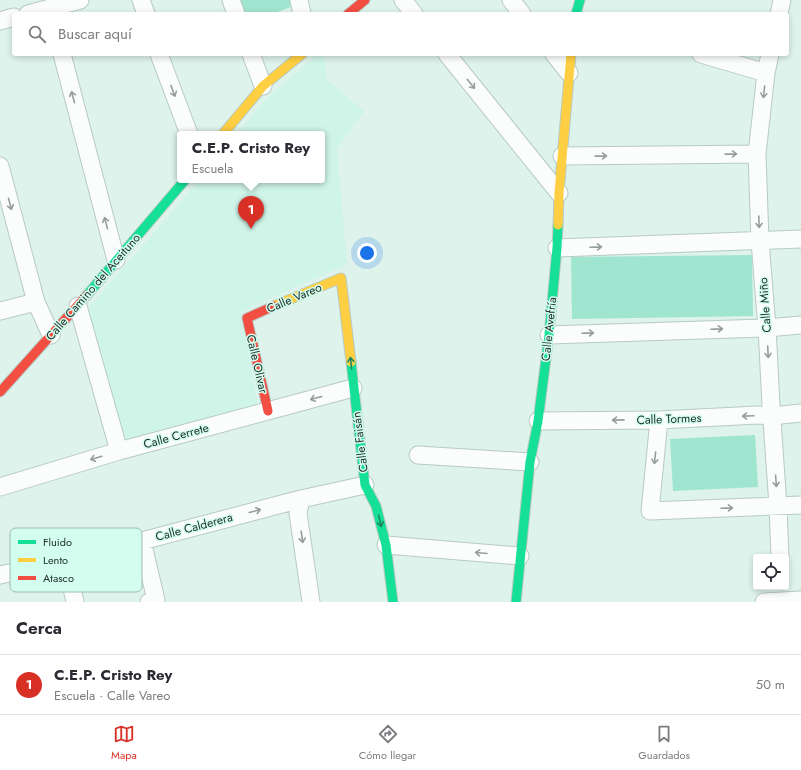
<!DOCTYPE html>
<html lang="es">
<meta charset="utf-8">
<style>
:root{--surface:#fff;--page:#f7f7f7;--text:#2b2b33;--muted:#7c7c81;--line:#e1e1e2;--accent:#d93025}
body{margin:0;font-family:Jost,sans-serif;background:var(--page);color:var(--text)}
.controls{position:absolute;right:12px;bottom:12px;display:grid;overflow:hidden;border-radius:4px;box-shadow:0 2px 6px #0003}
.controls button{width:36px;height:36px;display:grid;place-items:center;padding:0;border:0;border-bottom:1px solid var(--line);background:var(--surface);color:var(--text);font:20px sans-serif}
.you{position:absolute;left:367px;top:253px;width:14px;height:14px;margin:-10px;border:3px solid #fff;border-radius:50%;background:#1a73e8;box-shadow:0 0 0 6px #1a73e833}
.badge{display:grid;place-items:center;width:26px;height:26px;border-radius:50%;background:var(--accent);color:#fff;font-size:13px;font-weight:700}
.pin{position:absolute;translate:-50% -33px;filter:drop-shadow(0 1px 2px #0008)}
.pin::after{content:'';position:absolute;top:21px;width:14px;height:12px;background:inherit;clip-path:polygon(0 0,100% 0,50% 100%)}
.popup{position:absolute;left:177px;top:131px;width:148px;height:52px;box-sizing:border-box;display:grid;place-content:center;border-radius:4px;background:var(--surface);filter:drop-shadow(0 1px 3px #0005);font-size:13px;white-space:nowrap;color:var(--muted)}
.popup b{font-size:15px;color:var(--text)}
.popup::after{content:'';position:absolute;left:50%;top:100%;margin-left:-8px;border:8px solid transparent;border-top-color:var(--surface)}
.list{margin:0;padding:0;list-style:none}
h2{display:flex;justify-content:space-between;align-items:center;height:52px;margin:0;padding:0 16px;font-size:17px}
h2 small{font-size:13px;font-weight:400;color:var(--muted)}
.list li{display:grid;grid-template-columns:26px 1fr auto;gap:12px;align-items:center;box-sizing:border-box;height:60px;padding:0 16px;border-top:1px solid var(--line)}
.list b{display:block;font-size:15px;white-space:nowrap}
.list p{margin:0;font-size:13px;white-space:nowrap;color:var(--muted)}
.list em{font-size:13px;font-style:normal;color:var(--muted)}
.icon{flex:none;width:22px;height:22px;fill:none;stroke:currentColor;stroke-width:2;stroke-linecap:round;stroke-linejoin:round}
.map{position:relative;flex:none;width:801px;height:602px;overflow:hidden}
.search{position:absolute;background:var(--surface);box-shadow:0 2px 6px #0003;left:12px;right:12px;top:12px;height:44px;display:flex;align-items:center;gap:10px;box-sizing:border-box;padding:0 14px;border-radius:4px;color:var(--muted);font-size:15px}
.sheet{height:112px;background:var(--surface)}
nav{display:flex;justify-content:space-around;align-items:center;box-sizing:border-box;height:56px;border-top:1px solid var(--line);background:var(--surface);font-size:11px;color:var(--muted)}
nav a{display:grid;justify-items:center;gap:2px}
nav .on{color:var(--accent)}
.map>svg:first-child{display:block}
.built{fill:#cff5e8}
.green{fill:#a0e5cf}
.lines{fill:none;stroke-linecap:round;stroke-linejoin:round}
.street-casing{stroke:#b8cac3;stroke-width:19}
.fast-casing{stroke:#b8cac3;stroke-width:11}
.slow-casing{stroke:#b8cac3;stroke-width:11}
.jam-casing{stroke:#b8cac3;stroke-width:11}
.street{stroke:#fafdfc;stroke-width:17}
.fast{stroke:#16e098;stroke-width:9}
.slow{stroke:#ffcf43;stroke-width:9}
.jam{stroke:#f24e42;stroke-width:9}
.oneway{stroke:#969e9b}
.oneway2{stroke:#18865e}
.labels{text-anchor:middle;stroke-width:3;stroke-linejoin:round;paint-order:stroke}
.street-label{font-size:12px;fill:#1b2b25;stroke:#d3fdee}
.key{fill:#d3fdee;stroke:#9cbeb2;stroke-width:1}
.key-label{font-size:11px;fill:#1b2b25}
</style>
<div class="map">
<svg width="801" height="602" viewBox="0 0 801 602">
<rect width="100%" height="100%" fill="#ddf3eb"/>
<!-- built -->
<path class="built" d="M 318,54 L 323,54 L 327,80 L 364,111 L 337,149 L 347,264 L 241,312 L 258,406 L 122,442 L 88,309 L 200,180 L 322,180 L 322,134 L 237,134 L 267,98 Z"/>
<!-- green -->
<path class="green" d="M 240,0 L 290,0 L 291,7 L 271,14 L 246,14 Z
M 752,255 L 753,316 L 572,319 L 571,257 Z
M 755,435 L 758,487 L 673,491 L 670,439 Z"/>
<g class="lines">
<defs>
<path id="street" d="M 141,0 L 146,14
M 231,0 L 236,14
M 299,0 L 302,14
M 403,0 L 414,14
M 511,0 L 522,14
M 28,14 L 80,0
M 779,14 L 782,0
M 0,21 L 14,17
M 62,54 L 116,260
M 159,54 L 189,134
M 251,54 L 263,86
M 447,54 L 559,193
M 554,54 L 569,73
M 701,54 L 766,73
M 770,54 L 766,73 L 757,154 L 760,241 L 767,328 L 771,406 L 778,506 L 780,557
M 562,156 L 757,154
M 0,166 L 36,302 L 51,335
M 557,248 L 801,239
M 78,306 L 119,451
M 0,311 L 36,302
M 549,335 L 767,328 L 801,325
M 659,420 L 650,511 L 801,505
M 538,421 L 659,420 L 758,415 L 772,416 L 801,413
M 418,455 L 530,462
M 0,487 L 119,451 L 353,388
M 301,499 L 298,513 L 311,602
M 142,541 L 156,600 L 149,602
M 386,545 L 520,556
M 66,561 L 75,602
M 0,575 L 66,561 L 301,499 L 365,485
M 764,602 L 801,600"/>
<path id="fast" d="M 576,14 L 580,0
M 87,295 L 185,180
M 351,362 L 365,485 L 376,506 L 386,545 L 393,602
M 516,602 L 530,462 L 538,421 L 549,335 L 557,248 L 558,225"/>
<path id="slow" d="M 223,134 L 263,86 L 302,54
M 558,225 L 559,193 L 571,54
M 274,306 L 341,278 L 351,362"/>
<path id="jam" d="M 348,14 L 365,0
M 0,392 L 87,295
M 268,411 L 247,318 L 274,306"/>
</defs>
<!-- street casing -->
<use href="#street" class="street-casing"/>
<!-- fast casing -->
<use href="#fast" class="fast-casing"/>
<!-- slow casing -->
<use href="#slow" class="slow-casing"/>
<!-- jam casing -->
<use href="#jam" class="jam-casing"/>
<!-- street -->
<use href="#street" class="street"/>
<!-- fast -->
<use href="#fast" class="fast"/>
<!-- slow -->
<use href="#slow" class="slow"/>
<!-- jam -->
<use href="#jam" class="jam"/>
</g>
<!-- one-way arrows -->
<defs><path id="oneway-shaft" d="M-6 0H5M1.5-3L5.5 0L1.5 3" fill="none" stroke-width="1.6" stroke-linecap="round" stroke-linejoin="round"/></defs>
<g class="oneway">
<use href="#oneway-shaft" transform="translate(471 84) rotate(51)"/>
<use href="#oneway-shaft" transform="translate(173 91) rotate(70)"/>
<use href="#oneway-shaft" transform="translate(764 92) rotate(96)"/>
<use href="#oneway-shaft" transform="translate(73 97) rotate(-105)"/>
<use href="#oneway-shaft" transform="translate(731 154) rotate(-1)"/>
<use href="#oneway-shaft" transform="translate(601 156) rotate(-1)"/>
<use href="#oneway-shaft" transform="translate(10 204) rotate(75)"/>
<use href="#oneway-shaft" transform="translate(759 222) rotate(88)"/>
<use href="#oneway-shaft" transform="translate(106 223) rotate(-105)"/>
<use href="#oneway-shaft" transform="translate(596 247) rotate(-2)"/>
<use href="#oneway-shaft" transform="translate(717 329) rotate(-2)"/>
<use href="#oneway-shaft" transform="translate(588 333) rotate(-2)"/>
<use href="#oneway-shaft" transform="translate(768 352) rotate(87)"/>
<use href="#oneway-shaft" transform="translate(316 398) rotate(165)"/>
<use href="#oneway-shaft" transform="translate(748 416) rotate(178)"/>
<use href="#oneway-shaft" transform="translate(618 420) rotate(179)"/>
<use href="#oneway-shaft" transform="translate(96 458) rotate(163)"/>
<use href="#oneway-shaft" transform="translate(655 458) rotate(96)"/>
<use href="#oneway-shaft" transform="translate(776 481) rotate(86)"/>
<use href="#oneway-shaft" transform="translate(727 508) rotate(-2)"/>
<use href="#oneway-shaft" transform="translate(255 511) rotate(-15)"/>
<use href="#oneway-shaft" transform="translate(302 537) rotate(82)"/>
<use href="#oneway-shaft" transform="translate(481 553) rotate(-175)"/>
</g>
<g class="oneway2">
<use href="#oneway-shaft" transform="translate(351 363) rotate(-96)"/>
<use href="#oneway-shaft" transform="translate(380 521) rotate(76)"/>
</g>
<g class="labels">
<!-- street labels -->
<g class="street-label">
<text transform="translate(93 287) rotate(-49)" y="4">Calle Camino del Aceituno</text>
<text transform="translate(294 298) rotate(-23)" y="4">Calle Vareo</text>
<text transform="translate(765 305) rotate(-94)" y="4">Calle Miño</text>
<text transform="translate(549 329) rotate(-84)" y="4">Calle Avefría</text>
<text transform="translate(257 364) rotate(77)" y="4">Calle Olivar</text>
<text transform="translate(669 419) rotate(-2)" y="4">Calle Tormes</text>
<text transform="translate(176 436) rotate(-15)" y="4">Calle Cerrete</text>
<text transform="translate(360 442) rotate(-97)" y="4">Calle Faisán</text>
<text transform="translate(194 527) rotate(-15)" y="4">Calle Calderera</text>
</g>
</g>
<!-- legend -->
<rect x="10" y="528" width="132" height="64" rx="6" class="key"/>
<rect x="18" y="540" width="18" height="4" fill="#16e098"/>
<rect x="18" y="558" width="18" height="4" fill="#ffcf43"/>
<rect x="18" y="576" width="18" height="4" fill="#f24e42"/>
<g class="key-label">
<text x="43" y="546">Fluido</text>
<text x="43" y="564">Lento</text>
<text x="43" y="582">Atasco</text>
</g>
</svg>
<div class="controls">
<button><svg class="icon" aria-label="locate" viewBox="0 0 24 24"><circle cx="12" cy="12" r="6"/><path d="M12 2v4M12 18v4M2 12h4M18 12h4"/></svg></button>
</div>
<div class="you"></div>
<div class="pin badge" style="left:251px;top:229px">1</div>
<div class="popup"><b>C.E.P. Cristo Rey</b>Escuela</div>
<div class="search"><svg class="icon" aria-label="search" viewBox="0 0 24 24"><circle cx="10" cy="10" r="6"/><path d="M15 15l6 6"/></svg>Buscar aquí</div>
</div>
<section class="sheet">
<h2>Cerca<small></small></h2>
<ul class="list">
<li><span class="badge">1</span><div><b>C.E.P. Cristo Rey</b><p>Escuela · Calle Vareo</p></div><em>50 m</em></li>
</ul>
</section>
<nav>
<a class="on"><svg class="icon" aria-label="map" viewBox="0 0 24 24"><path d="M3 6l6-2 6 2 6-2v14l-6 2-6-2-6 2zM9 4v14M15 6v14"/></svg>Mapa</a>
<a><svg class="icon" aria-label="directions" viewBox="0 0 24 24"><path d="M12 3l9 9-9 9-9-9zM9 14v-3h6M13 9l2 2-2 2"/></svg>Cómo llegar</a>
<a><svg class="icon" aria-label="saved" viewBox="0 0 24 24"><path d="M7 4h10v16l-5-4-5 4z"/></svg>Guardados</a>
</nav>
